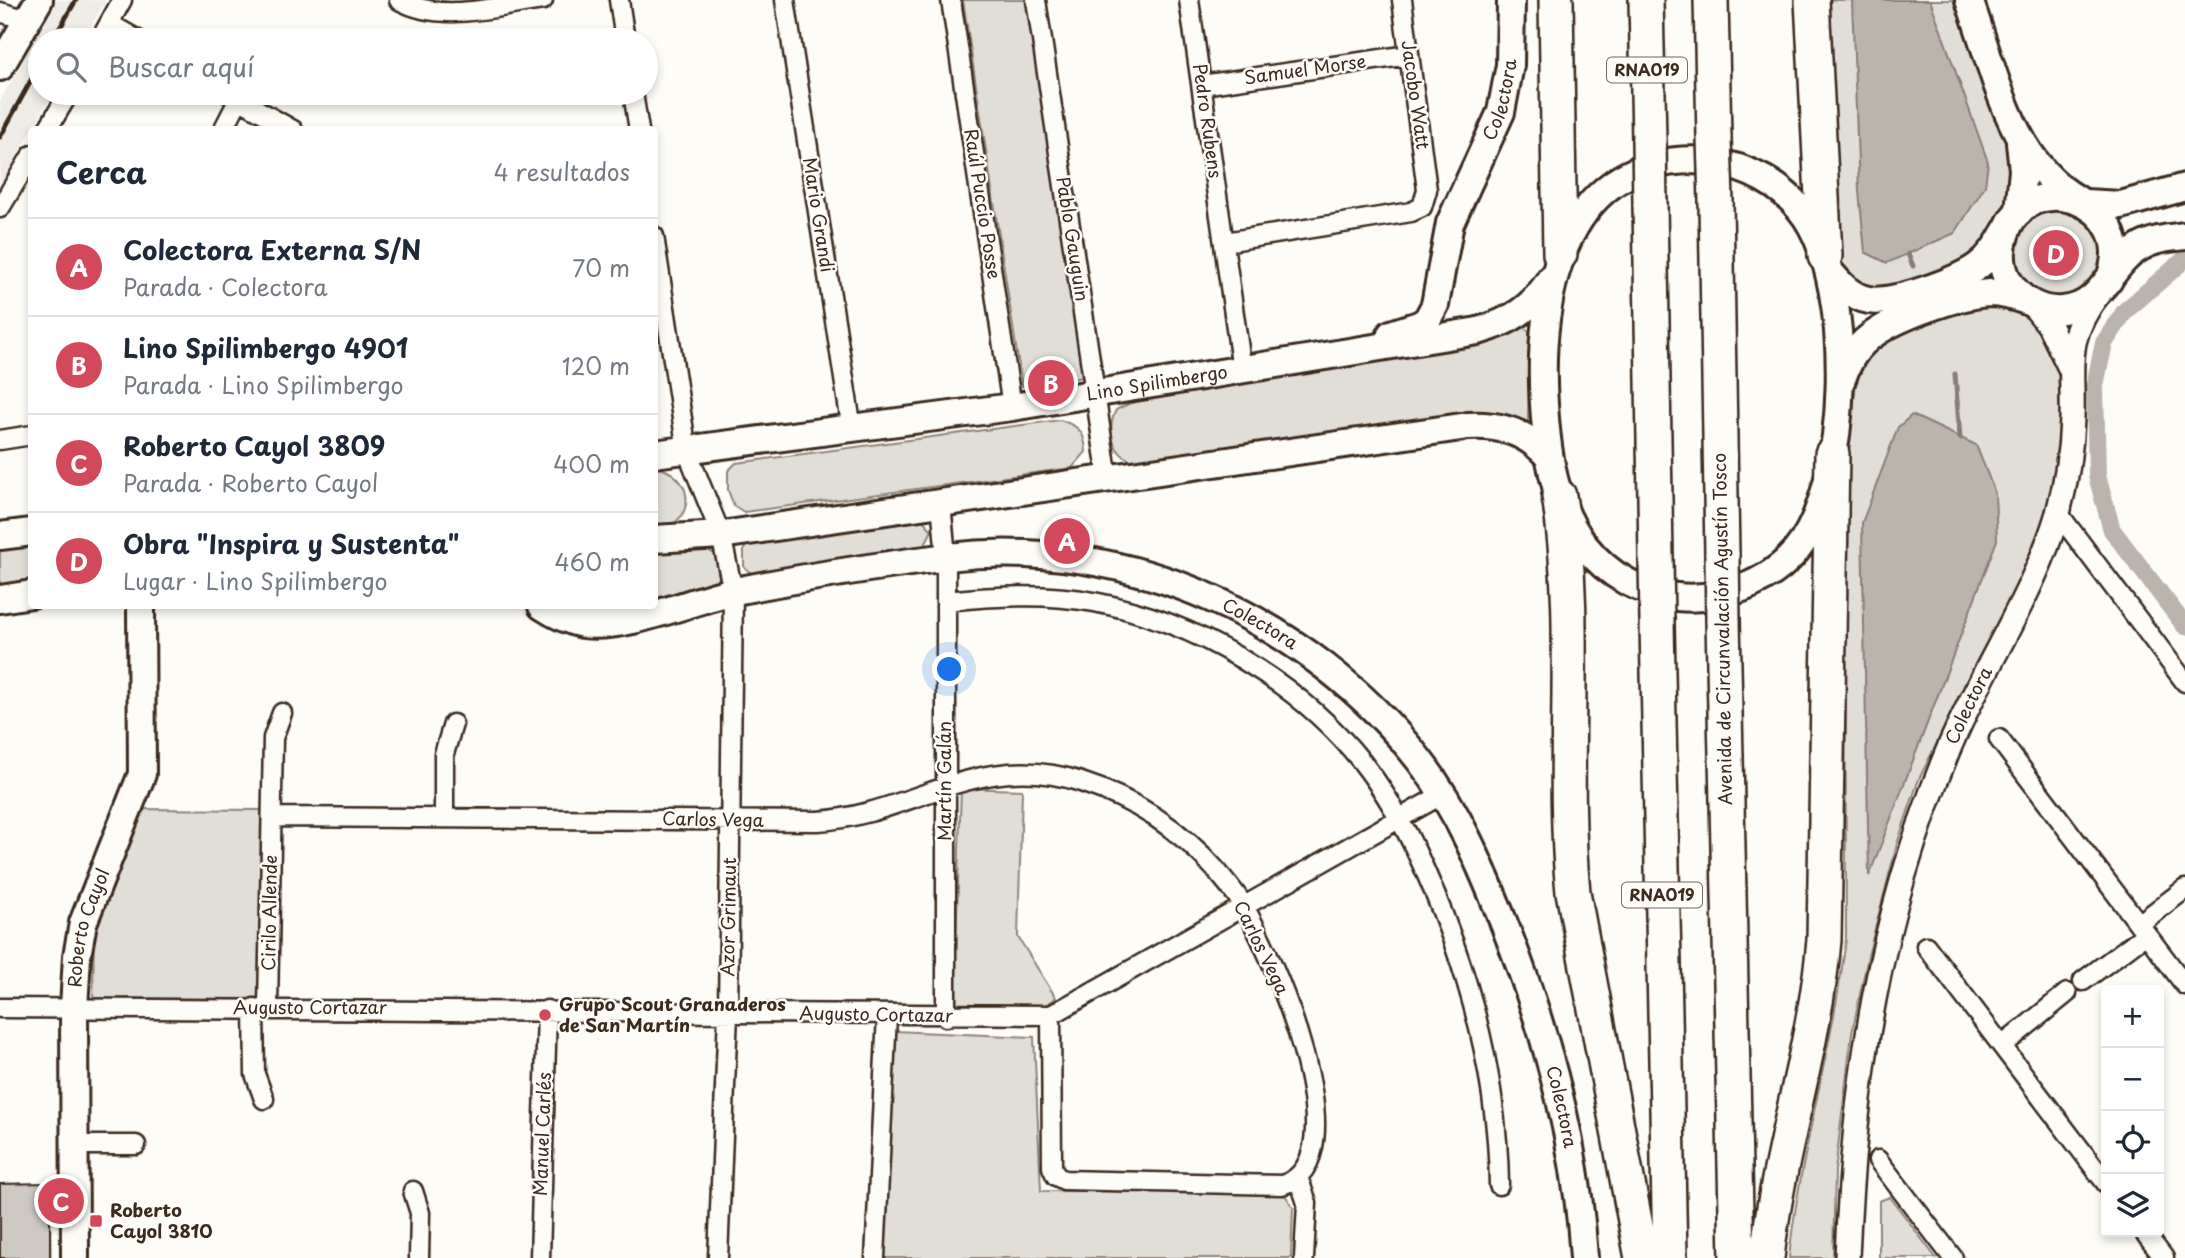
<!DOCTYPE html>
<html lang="es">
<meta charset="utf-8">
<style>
:root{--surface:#fff;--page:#f2f2f3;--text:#1f2937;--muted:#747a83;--line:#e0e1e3;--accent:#d1495b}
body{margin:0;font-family:"Playpen Sans",sans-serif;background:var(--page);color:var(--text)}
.controls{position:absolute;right:21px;bottom:21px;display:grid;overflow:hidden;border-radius:7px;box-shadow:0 4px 10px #0003}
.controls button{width:63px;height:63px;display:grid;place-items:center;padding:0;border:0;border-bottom:2px solid var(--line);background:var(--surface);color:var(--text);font:35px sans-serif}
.you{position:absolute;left:950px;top:670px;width:24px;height:24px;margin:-18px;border:5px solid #fff;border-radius:50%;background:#1a73e8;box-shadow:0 0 0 10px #1a73e833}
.badge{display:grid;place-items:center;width:46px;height:46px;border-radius:50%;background:var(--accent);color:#fff;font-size:23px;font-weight:700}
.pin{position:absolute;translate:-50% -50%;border:4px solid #fff;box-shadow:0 2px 7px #0006}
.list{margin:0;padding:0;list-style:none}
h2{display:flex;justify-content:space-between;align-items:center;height:91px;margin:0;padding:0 28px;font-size:30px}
h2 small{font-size:23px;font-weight:400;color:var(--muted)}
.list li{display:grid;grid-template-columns:46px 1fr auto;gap:21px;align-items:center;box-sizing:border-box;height:98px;padding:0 28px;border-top:2px solid var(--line)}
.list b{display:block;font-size:26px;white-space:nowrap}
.list p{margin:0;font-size:23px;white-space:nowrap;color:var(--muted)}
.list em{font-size:23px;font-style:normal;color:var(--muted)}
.icon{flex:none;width:38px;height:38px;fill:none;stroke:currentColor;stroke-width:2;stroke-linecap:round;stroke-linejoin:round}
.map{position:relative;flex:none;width:2185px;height:1258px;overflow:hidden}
.search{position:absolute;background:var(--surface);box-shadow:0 4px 10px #0003;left:28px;top:28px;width:630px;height:77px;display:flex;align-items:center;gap:18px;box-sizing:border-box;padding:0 24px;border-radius:38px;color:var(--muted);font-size:26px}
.panel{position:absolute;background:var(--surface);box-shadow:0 4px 10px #0003;left:28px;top:126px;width:630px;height:483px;border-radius:7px}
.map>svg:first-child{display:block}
.built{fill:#efece7}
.green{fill:#e1ded7;stroke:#8e847a;stroke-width:2}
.water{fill:#bbb4ad;stroke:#887d74;stroke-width:2}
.shadow{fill:#0003}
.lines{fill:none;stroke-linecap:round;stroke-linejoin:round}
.stream{stroke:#887d74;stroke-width:5}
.canal{stroke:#bbb4ad;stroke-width:18}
.building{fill:#cdc8c2;stroke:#3b2a1e;stroke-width:2}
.minor-casing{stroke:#3b2a1e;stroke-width:23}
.tertiary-casing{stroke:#3b2a1e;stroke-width:28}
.secondary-casing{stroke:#3b2a1e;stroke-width:32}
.motorway-casing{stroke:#3b2a1e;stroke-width:38}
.minor{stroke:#fdfcf7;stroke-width:18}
.tertiary{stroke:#fdfcf7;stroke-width:23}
.secondary{stroke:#fdfcf7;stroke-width:26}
.motorway{stroke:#fdfcf7;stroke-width:33}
.rail{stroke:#3b2a1e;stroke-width:5}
.motorway-bridge-casing{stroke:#3b2a1e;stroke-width:38;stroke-linecap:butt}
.motorway-bridge{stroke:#fdfcf7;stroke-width:33}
.poi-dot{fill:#d1495b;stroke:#fdfcf7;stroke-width:2.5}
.labels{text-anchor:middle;stroke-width:5;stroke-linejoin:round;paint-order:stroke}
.shield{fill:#fdfcf7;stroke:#75695f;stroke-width:2}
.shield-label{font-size:16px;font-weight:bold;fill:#3b2a1e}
.street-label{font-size:18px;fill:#3b2a1e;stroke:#fdfcf7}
.poi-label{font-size:18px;font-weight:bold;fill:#3b2a1e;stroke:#fdfcf7;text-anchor:start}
</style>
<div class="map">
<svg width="2185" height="1258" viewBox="0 0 2185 1258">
<rect width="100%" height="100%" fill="#fdfcf7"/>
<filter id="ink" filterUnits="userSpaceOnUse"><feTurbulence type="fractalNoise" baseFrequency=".0143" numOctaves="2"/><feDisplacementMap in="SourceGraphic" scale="14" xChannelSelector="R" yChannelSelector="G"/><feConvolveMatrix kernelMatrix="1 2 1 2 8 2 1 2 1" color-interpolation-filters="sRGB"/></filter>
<g filter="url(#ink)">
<!-- built -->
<path class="built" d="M 57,0 L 106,0 L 83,40 L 40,40 L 40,93 L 53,93 L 0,186 L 0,101 Z"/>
<!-- green -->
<path class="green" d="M 963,0 L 1029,0 L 1084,377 L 1022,386 Z
M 1827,0 L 1959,0 L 2014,157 L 2008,200 L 2003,211 L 1987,242 L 1967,261 L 1887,291 L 1866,289 L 1847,275 L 1841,263 Z
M2014 253a44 44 0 1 1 88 0a44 44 0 1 1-88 0Z
M 2004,304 L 2034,318 L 2058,366 L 2060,424 L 2053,498 L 2038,541 L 1919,779 L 1897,844 L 1868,956 L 1852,1033 L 1835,1171 L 1833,1258 L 1789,1258 C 1800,1151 1833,1046 1846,939 L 1845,484 L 1857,373 L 1872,348 L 1896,332 L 1963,309 Z
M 1523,327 L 1529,331 L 1528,423 L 1499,413 L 1472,413 L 1134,462 C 1112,453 1106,431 1116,410 L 1134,401 L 1487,341 Z
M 1060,420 C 1079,426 1085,432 1086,452 L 1072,468 L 744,512 L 734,506 L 728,490 L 728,471 L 736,463 Z
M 660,468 C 698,480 694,525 655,531 L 655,469 Z
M 919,516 L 932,530 L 923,549 L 753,575 L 744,567 L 744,549 L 751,540 Z
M 31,542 L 31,583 L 0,589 L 0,546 Z
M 655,547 L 703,547 L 716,555 L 720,585 L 655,604 Z
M 961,788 L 1022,790 L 1018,937 L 1056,998 L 1036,1011 L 954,1008 Z
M 136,809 L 261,810 L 260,999 L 93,998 L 94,926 Z
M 894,1031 L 1034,1037 L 1041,1191 L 1283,1192 L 1293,1207 L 1291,1258 L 883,1258 Z
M 1890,1197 L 1936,1258 L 1879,1258 L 1879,1201 Z"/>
<!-- water -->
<path class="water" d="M 1852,0 L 1930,0 L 1988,162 L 1985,186 L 1955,233 L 1887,263 L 1865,252 L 1859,191 Z
M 1912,415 L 1976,445 L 1995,493 L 1997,540 L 1869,876 L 1862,523 L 1898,427 Z"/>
<!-- shadow -->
<path class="shadow" d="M 52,1182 L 52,1258 L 0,1258 L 0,1183 Z"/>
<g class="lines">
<!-- stream -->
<path class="stream" d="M 1908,254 L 1913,266
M 1955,374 L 1960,438"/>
<!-- canal -->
<path class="canal" d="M 2185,259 L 2125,311 L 2104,343 L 2095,385 L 2097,476 L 2112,530 L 2185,626"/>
</g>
<!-- building -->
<path class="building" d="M 50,1183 L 50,1258 L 0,1258 L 0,1184 Z"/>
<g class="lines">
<defs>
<path id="minor" d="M 399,0 C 442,24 497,6 543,0
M 619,0 L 625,40
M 785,0 L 852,430
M 951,0 L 1012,407
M 1036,0 L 1108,479
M 1189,0 L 1242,370
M 0,12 L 27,20
M 110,24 L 138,40
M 100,40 L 122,0
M 1202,85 L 1409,55
M 228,93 L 293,130
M 633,93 L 639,130
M 47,130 L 69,93
M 223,130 L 239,99
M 0,208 L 32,155
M 654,236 L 687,451 L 721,535 L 733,591 L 728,1013 L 718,1258
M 1225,242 L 1411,212 L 1422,207 L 1427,190 L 1402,0
M 0,440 L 32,435
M 941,503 L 946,557 L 946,1017
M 2058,513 L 2185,682
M 946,601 C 994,596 1046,593 1094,602 C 1195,621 1298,682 1362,762 C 1403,814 1431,880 1453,941 C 1481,1020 1498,1101 1499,1185
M 1999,739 L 2185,985
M 444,816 L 444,754 L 453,724
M 273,817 L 818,821 C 912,815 980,748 1081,782 C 1134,799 1180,829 1217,871 C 1226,882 1236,893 1243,905 C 1271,952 1364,1160 1282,1185 L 1064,1180 L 1056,1176 L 1052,1167 L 1051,1015
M 2139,924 L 2185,889
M 1926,946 L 2106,1183
M 2083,981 L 2146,934
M 0,1008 L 1051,1015 L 1443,794
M 254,1008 L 255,1074 L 264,1099
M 268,1008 L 273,738 L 282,713
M 2002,1046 L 2067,993
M 74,1145 L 136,1145
M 1878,1160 L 1953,1258
M 1298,1177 L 1307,1203 L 1304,1258
M 413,1191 L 420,1213 L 419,1258
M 2144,1232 L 2164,1258
M 540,1258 L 547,1010
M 875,1258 L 887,1015"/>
<g id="tertiary">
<path d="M 2032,304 L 2049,325 L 2069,366"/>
<path id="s1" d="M 1847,1258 C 1854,1079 1878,919 1947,753 C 1980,672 2033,597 2058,513 C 2066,483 2071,451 2072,419 C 2074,365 2062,343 2098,294"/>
</g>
<g id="secondary">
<path d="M 1969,0 C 1994,68 2010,161 2077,199"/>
<path d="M 0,67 L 39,0"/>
<path d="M 1710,161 C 1748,167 1784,185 1806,217 C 1854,288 1851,485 1796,551 C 1767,585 1720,601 1677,597 C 1640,593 1608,575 1585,546 C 1554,506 1547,453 1544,404 C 1536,292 1566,148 1710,161 Z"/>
<path d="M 2085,203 L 2121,205 L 2185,187"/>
<path d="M 2019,212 L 2023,170 L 2020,143"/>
<path d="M 1830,272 C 1841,285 1851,297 1869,300 C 1891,305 1959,280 1978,266 C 1990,257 1998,245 2005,232"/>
<path d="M 2109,280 C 2142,203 2028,162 2005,235 C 2000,251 2001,268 2009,282 C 2021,301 2041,312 2063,310 C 2103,307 2109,265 2139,248 C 2153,239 2169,238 2185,236"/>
<path id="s2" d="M 1391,334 L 1419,325 L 1427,320 L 1435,305 L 1450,223 L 1501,112 L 1510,65 L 1511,0"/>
<path d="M 1842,379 C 1847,364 1853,352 1864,342 C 1888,319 1957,295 1990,293 C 2003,293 2015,297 2027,301"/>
<path id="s3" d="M 654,454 L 1012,407 L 1478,331 C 1510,322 1533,308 1551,278"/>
<path d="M 0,536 L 32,532"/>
<path d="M 654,539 L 721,535 L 1468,426 C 1500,424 1527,432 1549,457"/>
<path d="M 0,599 L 32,594"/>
<path id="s4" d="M 542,606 C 554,614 568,621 583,624 C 627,630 691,600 735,591 C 805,577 878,566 948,557 C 1128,535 1310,620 1420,761 C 1458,810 1482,868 1505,926 C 1547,1033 1577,1143 1584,1258"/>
<path id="s5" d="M 75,1258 L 74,1008 L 77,956 L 83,923 L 142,774 L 141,606"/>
</g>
<path id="motorway" d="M 1556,0 L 1560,254
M 1646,0 L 1649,140
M 1711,0 L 1714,138
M 1812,0 L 1825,256
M 1716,202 L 1722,555
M 1650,204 L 1656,557
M 1559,496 C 1580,627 1560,761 1573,892 L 1642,1258
M 1723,620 L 1737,1258
M 1657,623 L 1670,1258
M 1767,1258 C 1778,1151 1815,1048 1824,940 L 1832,454"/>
</defs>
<!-- minor casing -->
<use href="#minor" class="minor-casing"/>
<!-- tertiary casing -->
<use href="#tertiary" class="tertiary-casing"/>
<!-- secondary casing -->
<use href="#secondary" class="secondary-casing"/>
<!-- motorway casing -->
<use href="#motorway" class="motorway-casing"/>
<!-- minor -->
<use href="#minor" class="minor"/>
<!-- tertiary -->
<use href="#tertiary" class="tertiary"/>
<!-- secondary -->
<use href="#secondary" class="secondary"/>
<!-- motorway -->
<use href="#motorway" class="motorway"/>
<!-- rail -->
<path class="rail" d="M 53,40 L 76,0
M 0,137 L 40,64"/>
<defs>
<path id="motorway-bridge" d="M 1714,138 L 1716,202
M 1649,140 L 1650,204
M 1722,555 L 1723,620
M 1656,557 L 1657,623"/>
</defs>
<!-- motorway-bridge casing -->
<use href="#motorway-bridge" class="motorway-bridge-casing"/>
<!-- motorway-bridge -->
<use href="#motorway-bridge" class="motorway-bridge"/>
</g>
</g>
<!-- markers -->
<g class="poi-dot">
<circle cx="545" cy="1015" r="7"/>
<rect x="89" y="1214" width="14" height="14" rx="3.5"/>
</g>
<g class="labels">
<!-- shield labels -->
<g class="shield">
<rect x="1607" y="57.5" width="80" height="25" rx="5"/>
<rect x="1622" y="882.5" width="80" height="25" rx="5"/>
</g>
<g class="shield-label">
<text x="1647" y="76">RNA019</text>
<text x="1662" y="901">RNA019</text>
</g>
<!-- street labels -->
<g class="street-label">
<text transform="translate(1305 70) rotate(-8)" y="6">Samuel Morse</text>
<text transform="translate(1415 95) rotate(82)" y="6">Jacobo Watt</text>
<text dy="6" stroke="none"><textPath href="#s2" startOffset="273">Colectora</textPath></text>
<text transform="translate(1207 121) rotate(82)" y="6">Pedro Rubens</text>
<text transform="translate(982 204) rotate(81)" y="6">Raúl Puccio Posse</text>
<text transform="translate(818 215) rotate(81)" y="6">Mario Grandi</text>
<text transform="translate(1072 239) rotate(81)" y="6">Pablo Gauguin</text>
<text dy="6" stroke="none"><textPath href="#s3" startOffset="508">Lino Spilimbergo</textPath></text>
<text dy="6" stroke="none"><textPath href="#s4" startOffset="742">Colectora</textPath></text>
<text transform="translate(1723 629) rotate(-91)" y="6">Avenida de Circunvalación Agustín Tosco</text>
<text dy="6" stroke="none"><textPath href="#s1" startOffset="570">Colectora</textPath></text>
<text transform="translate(945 781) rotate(-90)" y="6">Martín Galán</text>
<text transform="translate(713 820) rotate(1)" y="6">Carlos Vega</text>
<text transform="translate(270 913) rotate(-89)" y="6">Cirilo Allende</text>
<text transform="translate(729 917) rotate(-89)" y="6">Azor Grimaut</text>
<text dy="6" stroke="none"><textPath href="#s5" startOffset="332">Roberto Cayol</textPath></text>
<text transform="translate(1261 948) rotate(64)" y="6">Carlos Vega</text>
<text x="310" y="1014">Augusto Cortazar</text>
<text transform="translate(876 1015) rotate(1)" y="6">Augusto Cortazar</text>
<text dy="6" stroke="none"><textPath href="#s4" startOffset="1330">Colectora</textPath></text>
<text transform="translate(543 1134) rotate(-88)" y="6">Manuel Carlés</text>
</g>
<!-- poi labels -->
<g class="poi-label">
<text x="559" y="1011">Grupo Scout Granaderos<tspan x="559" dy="21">de San Martín</tspan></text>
<text x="110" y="1217">Roberto<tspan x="110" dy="21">Cayol 3810</tspan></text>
</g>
</g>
</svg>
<div class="controls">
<button>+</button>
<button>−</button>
<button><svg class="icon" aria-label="locate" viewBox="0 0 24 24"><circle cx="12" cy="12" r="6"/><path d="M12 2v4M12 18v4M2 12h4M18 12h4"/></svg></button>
<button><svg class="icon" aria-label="layers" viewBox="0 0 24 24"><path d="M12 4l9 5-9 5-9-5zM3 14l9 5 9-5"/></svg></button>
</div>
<div class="you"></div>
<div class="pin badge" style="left:1067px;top:541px">A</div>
<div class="pin badge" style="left:1051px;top:383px">B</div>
<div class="pin badge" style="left:61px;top:1201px">C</div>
<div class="pin badge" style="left:2056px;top:253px">D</div>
<div class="search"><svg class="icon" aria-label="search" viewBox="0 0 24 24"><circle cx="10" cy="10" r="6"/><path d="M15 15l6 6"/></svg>Buscar aquí</div>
<section class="panel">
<h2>Cerca<small>4 resultados</small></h2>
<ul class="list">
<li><span class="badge">A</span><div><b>Colectora Externa S/N</b><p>Parada · Colectora</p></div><em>70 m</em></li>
<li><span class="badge">B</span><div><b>Lino Spilimbergo 4901</b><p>Parada · Lino Spilimbergo</p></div><em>120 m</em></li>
<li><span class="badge">C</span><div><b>Roberto Cayol 3809</b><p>Parada · Roberto Cayol</p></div><em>400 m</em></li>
<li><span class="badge">D</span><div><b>Obra &quot;Inspira y Sustenta&quot;</b><p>Lugar · Lino Spilimbergo</p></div><em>460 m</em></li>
</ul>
</section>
</div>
